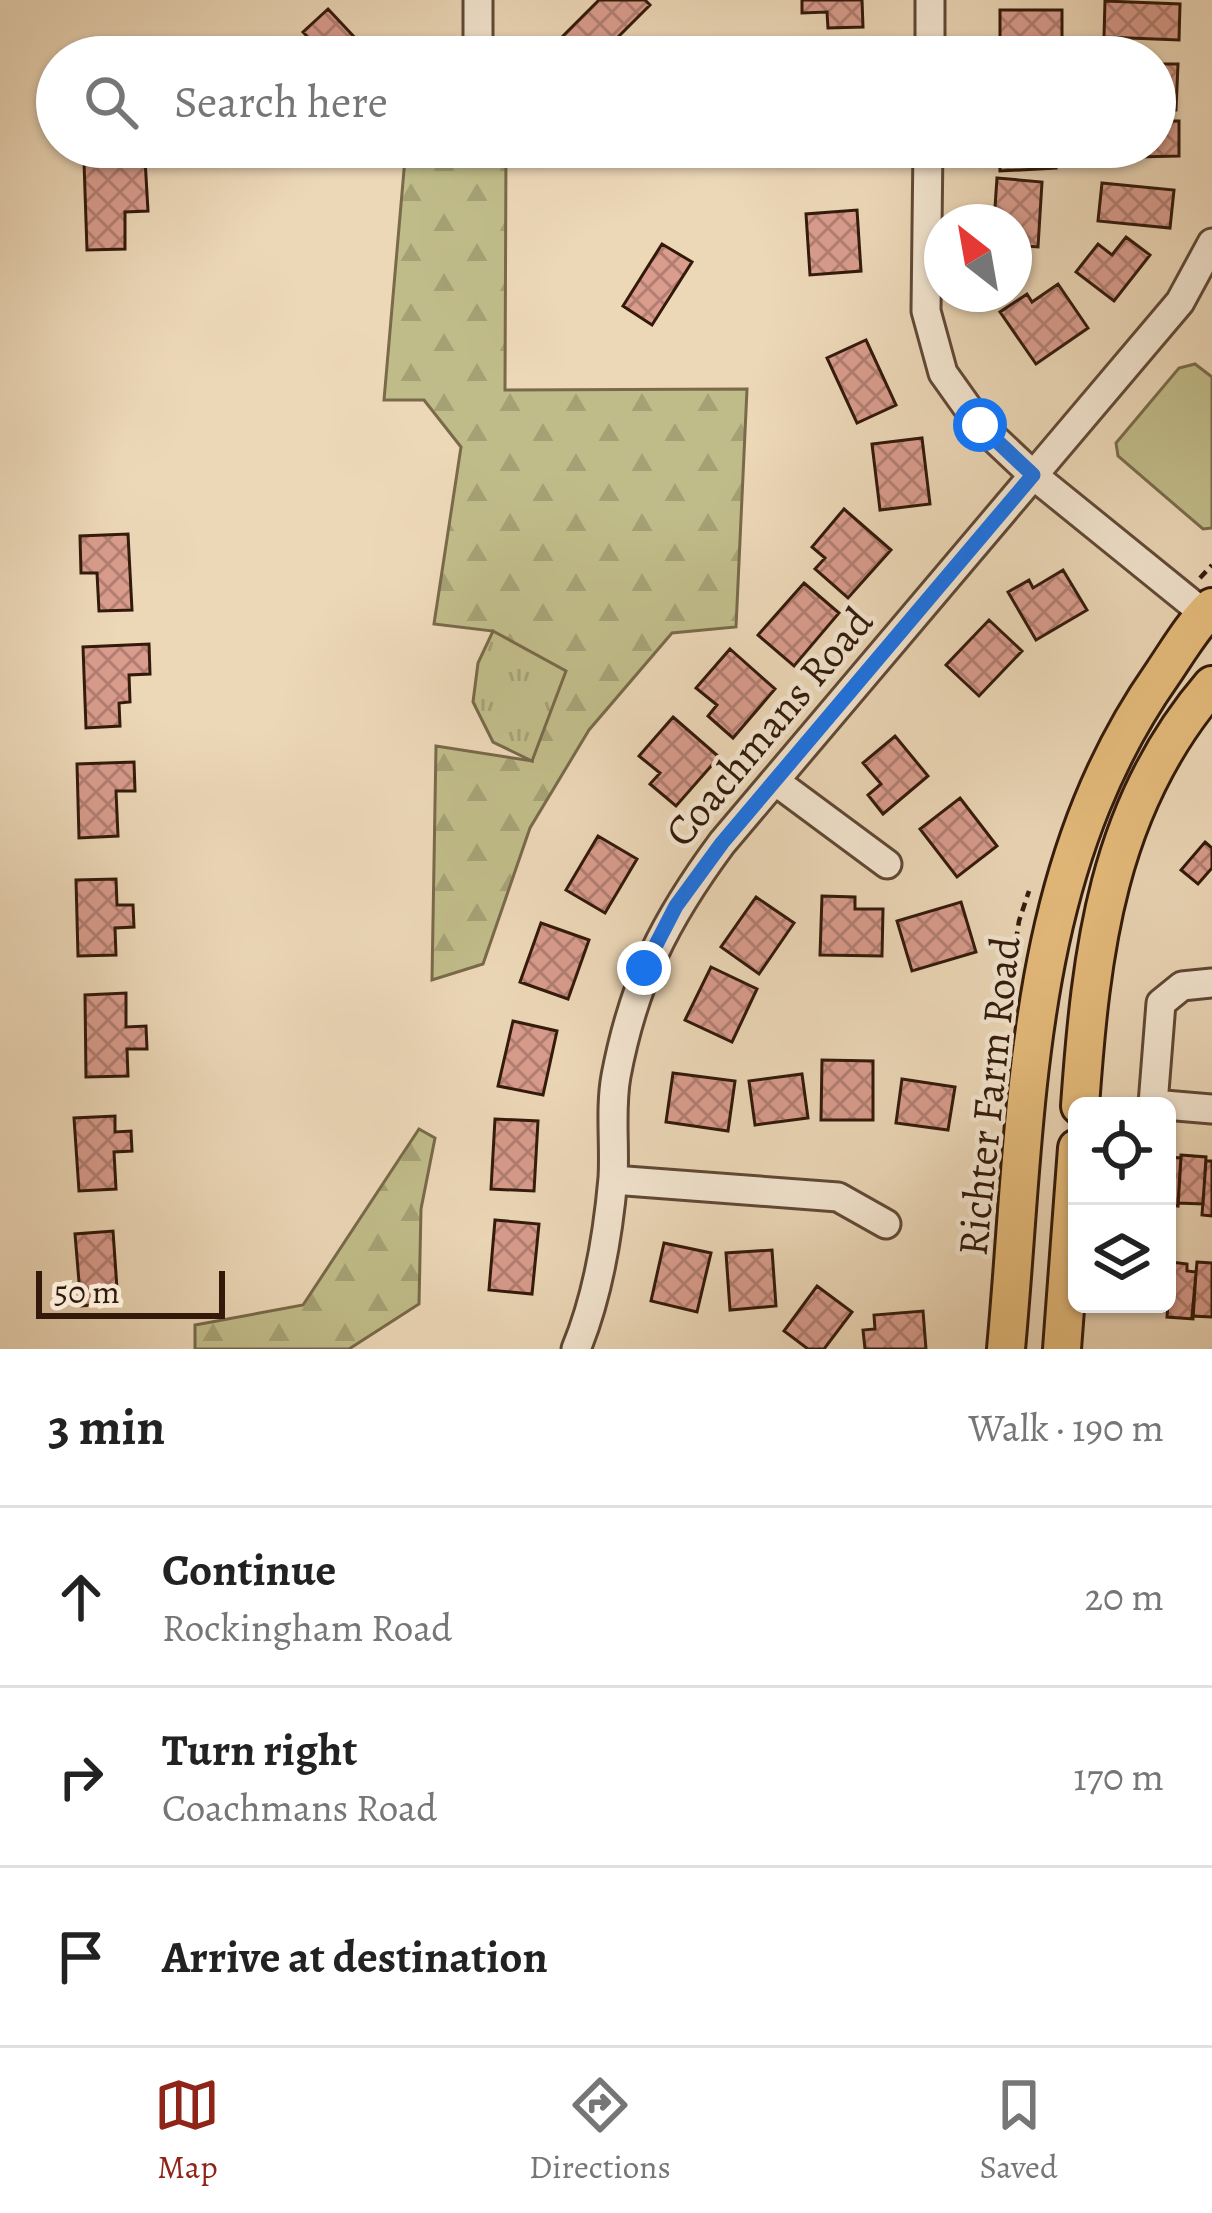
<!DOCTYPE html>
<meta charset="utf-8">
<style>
:root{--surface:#fff;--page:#f6f6f6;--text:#222;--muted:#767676;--line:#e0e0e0;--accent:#8f2418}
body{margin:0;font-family:Alegreya,serif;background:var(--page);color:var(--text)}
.controls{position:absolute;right:36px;bottom:36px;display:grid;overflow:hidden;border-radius:18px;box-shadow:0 3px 9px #0004}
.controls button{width:108px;height:108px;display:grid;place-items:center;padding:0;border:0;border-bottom:3px solid var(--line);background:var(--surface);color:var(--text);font:60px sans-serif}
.compass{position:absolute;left:924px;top:204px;width:108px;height:108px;border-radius:50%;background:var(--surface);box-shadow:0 3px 9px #0004;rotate:329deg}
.scale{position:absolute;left:36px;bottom:30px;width:189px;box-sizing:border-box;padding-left:12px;border:6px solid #32190a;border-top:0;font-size:33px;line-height:42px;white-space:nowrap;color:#32190a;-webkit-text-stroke:9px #f3e5d0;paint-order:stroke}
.stop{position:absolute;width:36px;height:36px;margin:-27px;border:9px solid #1a73e8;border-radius:50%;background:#fff}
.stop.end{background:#1a73e8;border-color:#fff;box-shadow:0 3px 12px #0008}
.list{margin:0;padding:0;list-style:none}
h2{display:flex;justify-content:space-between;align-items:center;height:156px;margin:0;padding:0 48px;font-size:51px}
h2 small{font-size:39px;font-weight:400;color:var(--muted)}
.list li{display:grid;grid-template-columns:78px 1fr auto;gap:36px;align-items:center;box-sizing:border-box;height:180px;padding:0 48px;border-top:3px solid var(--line)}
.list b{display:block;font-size:45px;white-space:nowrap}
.list p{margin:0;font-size:39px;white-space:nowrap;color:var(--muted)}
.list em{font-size:39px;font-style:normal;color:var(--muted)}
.icon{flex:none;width:66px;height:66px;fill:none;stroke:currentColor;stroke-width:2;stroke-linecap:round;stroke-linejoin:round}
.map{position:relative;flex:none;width:1212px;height:1349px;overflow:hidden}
.search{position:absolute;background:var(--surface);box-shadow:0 3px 9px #0004;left:36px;right:36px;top:36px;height:132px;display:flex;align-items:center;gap:30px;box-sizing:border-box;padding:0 42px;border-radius:66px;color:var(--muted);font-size:45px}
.sheet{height:696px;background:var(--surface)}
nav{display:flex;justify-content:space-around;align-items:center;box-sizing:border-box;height:168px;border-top:3px solid var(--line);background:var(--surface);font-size:33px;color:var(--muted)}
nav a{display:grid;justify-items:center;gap:6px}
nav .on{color:var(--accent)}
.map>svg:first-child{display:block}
.grass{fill:#c0bc89;stroke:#796a4a;stroke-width:3}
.forest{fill:url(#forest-firs);stroke:#796a4a;stroke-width:3}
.park{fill:url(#park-tufts);stroke:#796a4a;stroke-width:3}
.building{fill:url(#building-cross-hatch);stroke:#32190a;stroke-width:3}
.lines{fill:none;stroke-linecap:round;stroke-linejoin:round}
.minor-casing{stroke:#604835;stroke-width:33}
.major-casing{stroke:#32190a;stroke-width:42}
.path{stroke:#32190a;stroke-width:4.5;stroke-dasharray:9 6;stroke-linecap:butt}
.minor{stroke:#f3e5d0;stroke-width:27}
.major{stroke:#e6bc7c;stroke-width:36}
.route{stroke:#1a73e8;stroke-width:15}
.labels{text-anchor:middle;stroke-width:9;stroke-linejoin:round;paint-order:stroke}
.street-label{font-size:42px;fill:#32190a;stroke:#f3e5d0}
</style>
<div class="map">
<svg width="1212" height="1349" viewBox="0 0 1212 1349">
<defs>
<pattern id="forest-firs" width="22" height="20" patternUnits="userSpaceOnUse" patternTransform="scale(3)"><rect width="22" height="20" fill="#c0bc89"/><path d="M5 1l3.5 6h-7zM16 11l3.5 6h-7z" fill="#a5a175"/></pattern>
<pattern id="park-tufts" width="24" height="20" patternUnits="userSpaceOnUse" patternTransform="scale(3)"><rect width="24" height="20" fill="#c0bc89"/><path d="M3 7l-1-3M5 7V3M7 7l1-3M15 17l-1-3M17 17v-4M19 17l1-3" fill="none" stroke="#a5a175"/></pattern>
<pattern id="building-cross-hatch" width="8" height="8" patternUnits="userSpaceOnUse" patternTransform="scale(3)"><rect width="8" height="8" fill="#d99c8d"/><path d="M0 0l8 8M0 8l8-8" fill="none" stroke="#b17e71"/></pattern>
</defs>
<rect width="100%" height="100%" fill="#ecd7b7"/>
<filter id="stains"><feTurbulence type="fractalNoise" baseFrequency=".00167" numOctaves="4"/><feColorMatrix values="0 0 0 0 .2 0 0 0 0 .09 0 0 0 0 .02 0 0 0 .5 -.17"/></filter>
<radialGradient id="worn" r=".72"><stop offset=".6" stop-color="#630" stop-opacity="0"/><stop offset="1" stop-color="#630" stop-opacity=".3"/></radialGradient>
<!-- grass -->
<path class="grass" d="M 1195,364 L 1212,377 L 1212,528 L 1203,529 L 1118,456 L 1116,443 L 1179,368 Z"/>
<!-- forest -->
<path class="forest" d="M 406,147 L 506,147 L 505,390 L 747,389 L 736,627 L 672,633 L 589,730 L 530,828 L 483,964 L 432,980 L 436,746 L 532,761 L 493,631 L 434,624 L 461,447 L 424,400 L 384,400 Z
M 419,1129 L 435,1138 L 421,1209 L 419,1304 L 349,1349 L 195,1349 L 195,1325 L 303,1305 Z"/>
<!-- park -->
<path class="park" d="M 493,631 L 566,671 L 532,761 L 493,742 L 473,702 L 478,663 Z"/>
<!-- building -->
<path class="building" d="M 599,0 L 645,0 L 650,5 L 598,57 L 580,57 L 561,38 Z
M 802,0 L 862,0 L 863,27 L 828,28 L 827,12 L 802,13 Z
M 1105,1 L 1180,4 L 1179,40 L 1104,37 Z
M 328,9 L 373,57 L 327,57 L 303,32 Z
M 1000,10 L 1062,10 L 1062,57 L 1000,57 Z
M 1155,64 L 1178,64 L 1176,110 L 1155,109 Z
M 1155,121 L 1179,121 L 1179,156 L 1135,157 L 1134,147 L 1155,147 Z
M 816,147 L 860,147 L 861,155 L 816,156 Z
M 999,147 L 1034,147 L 1034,160 L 1055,158 L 1056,168 L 1000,171 Z
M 145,159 L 148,211 L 125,212 L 125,249 L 87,250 L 84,162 Z
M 997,178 L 1042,182 L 1038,247 L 1014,245 L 1014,222 L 994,222 Z
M 1102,183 L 1174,190 L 1170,228 L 1098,221 Z
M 857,210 L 861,271 L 810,275 L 806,214 Z
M 1126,237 L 1150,255 L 1114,301 L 1076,272 L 1098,244 L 1112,255 Z
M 662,244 L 692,262 L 652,325 L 623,306 Z
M 1058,284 L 1088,328 L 1036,364 L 1000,312 L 1027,294 L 1032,302 Z
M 866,340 L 896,405 L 857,423 L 827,358 Z
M 922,438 L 930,504 L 880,510 L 872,444 Z
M 844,509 L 891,550 L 848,598 L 815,569 L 825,558 L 812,547 Z
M 128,534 L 132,610 L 99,611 L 97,573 L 81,573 L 80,536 Z
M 1063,570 L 1087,610 L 1036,640 L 1008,592 L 1029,580 L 1033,588 Z
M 804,583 L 839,613 L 794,666 L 758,635 Z
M 989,620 L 1022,651 L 979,696 L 946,665 Z
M 149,644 L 150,674 L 129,675 L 130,702 L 119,703 L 120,726 L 86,728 L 83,647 Z
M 730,649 L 775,689 L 733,738 L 708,716 L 717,705 L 696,688 Z
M 673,717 L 719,757 L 676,806 L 650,784 L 660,773 L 639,756 Z
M 895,736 L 928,776 L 883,814 L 868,795 L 881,784 L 863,763 Z
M 134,762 L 135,791 L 116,791 L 118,836 L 79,838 L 77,764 Z
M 960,798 L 997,846 L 957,877 L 920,829 Z
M 598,836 L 637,859 L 605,913 L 566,890 Z
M 1205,842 L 1212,848 L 1212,868 L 1198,884 L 1181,870 Z
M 116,879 L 117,905 L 133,905 L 134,927 L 115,928 L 116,955 L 78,956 L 76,880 Z
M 822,896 L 855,897 L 855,909 L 883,909 L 882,956 L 820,955 Z
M 756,897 L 794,923 L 759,974 L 721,947 Z
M 961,902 L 976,952 L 912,971 L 897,921 Z
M 541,923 L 589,940 L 568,999 L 520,982 Z
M 711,967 L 757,989 L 732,1042 L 685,1020 Z
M 126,993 L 126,1027 L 146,1026 L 147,1049 L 127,1049 L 128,1076 L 86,1077 L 85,995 Z
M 513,1021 L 557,1031 L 543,1095 L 498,1086 Z
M 822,1060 L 873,1061 L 873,1120 L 821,1120 Z
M 673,1073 L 735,1081 L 728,1131 L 666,1122 Z
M 802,1074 L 808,1118 L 755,1125 L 749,1081 Z
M 902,1079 L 955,1087 L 948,1130 L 896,1123 Z
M 115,1116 L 115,1132 L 131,1131 L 132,1151 L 114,1152 L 116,1189 L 79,1191 L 74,1118 Z
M 495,1119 L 538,1121 L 534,1191 L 491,1189 Z
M 1181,1155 L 1206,1157 L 1203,1204 L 1178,1203 Z
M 1167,1157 L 1181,1158 L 1178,1206 L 1169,1205 L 1169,1209 Z
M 1206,1161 L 1212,1161 L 1212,1216 L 1202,1215 Z
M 495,1220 L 539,1224 L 532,1294 L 489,1290 Z
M 113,1231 L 118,1303 L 81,1306 L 75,1234 Z
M 664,1243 L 711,1253 L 697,1312 L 651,1301 Z
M 772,1250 L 776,1306 L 730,1310 L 726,1253 Z
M 1171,1262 L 1187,1264 L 1187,1271 L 1196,1272 L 1193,1319 L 1167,1317 Z
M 1197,1262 L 1212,1263 L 1212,1317 L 1192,1316 Z
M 817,1286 L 852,1312 L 824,1349 L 808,1349 L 784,1331 Z
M 923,1311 L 926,1349 L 865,1349 L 863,1330 L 875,1329 L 874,1315 Z"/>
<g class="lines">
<defs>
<path id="minor" d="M 478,57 L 478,0
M 930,57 L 930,0
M 928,147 L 926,311 L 943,373 L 980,425 L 1033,475 L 1212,620
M 775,781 L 887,864
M 1212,983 L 1182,986 L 1161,1003 L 1153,1104 L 1212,1109
M 613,1180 L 838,1197 L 886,1224
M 576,1349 C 598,1296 608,1235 613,1178 C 615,1144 610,1109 616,1076 C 634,981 665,920 722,843 L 1180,302 L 1212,243"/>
<path id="major" d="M 1080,1106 C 1091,951 1107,807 1212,685
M 1006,1349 C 1028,1113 1021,875 1163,673 C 1178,651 1193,625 1212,607
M 1062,1349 L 1077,1148"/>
</defs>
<!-- minor casing -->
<use href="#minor" class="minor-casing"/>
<!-- major casing -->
<use href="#major" class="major-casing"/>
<!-- path -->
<path class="path" d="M 1200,578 L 1212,565
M 1009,985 L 1019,921 L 1029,891"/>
<!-- minor -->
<use href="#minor" class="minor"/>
<!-- major -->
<use href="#major" class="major"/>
</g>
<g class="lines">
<!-- route -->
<path class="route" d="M 644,968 L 676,906 L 722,843 L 1033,475 L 980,425"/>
</g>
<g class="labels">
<!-- street labels -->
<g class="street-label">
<text transform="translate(768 726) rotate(-50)" y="15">Coachmans Road</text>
<text transform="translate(988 1096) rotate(-84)" y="15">Richter Farm Road</text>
</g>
</g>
<rect width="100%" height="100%" filter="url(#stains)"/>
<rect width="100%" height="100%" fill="url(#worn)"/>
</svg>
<div class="controls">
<button><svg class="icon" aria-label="locate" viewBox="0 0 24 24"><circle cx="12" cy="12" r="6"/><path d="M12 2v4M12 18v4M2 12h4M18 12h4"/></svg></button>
<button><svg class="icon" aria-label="layers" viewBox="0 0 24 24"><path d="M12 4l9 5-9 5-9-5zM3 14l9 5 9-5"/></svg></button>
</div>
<svg class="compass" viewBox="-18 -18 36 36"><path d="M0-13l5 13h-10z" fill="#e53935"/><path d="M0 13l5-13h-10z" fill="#767676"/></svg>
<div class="scale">50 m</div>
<div class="stop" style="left:980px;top:425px"></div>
<div class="stop end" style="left:644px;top:968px"></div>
<div class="search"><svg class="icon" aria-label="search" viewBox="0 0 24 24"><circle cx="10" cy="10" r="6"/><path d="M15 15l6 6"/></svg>Search here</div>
</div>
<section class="sheet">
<h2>3 min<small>Walk · 190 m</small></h2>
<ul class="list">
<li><svg class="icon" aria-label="ahead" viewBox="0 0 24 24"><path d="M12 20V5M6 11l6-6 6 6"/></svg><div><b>Continue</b><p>Rockingham Road</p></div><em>20 m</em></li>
<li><svg class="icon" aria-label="right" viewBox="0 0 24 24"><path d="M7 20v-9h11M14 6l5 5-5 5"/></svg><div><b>Turn right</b><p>Coachmans Road</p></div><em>170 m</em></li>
<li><svg class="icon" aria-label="arrive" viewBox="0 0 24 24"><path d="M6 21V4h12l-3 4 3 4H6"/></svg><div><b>Arrive at destination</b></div></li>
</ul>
</section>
<nav>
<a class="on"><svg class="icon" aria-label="map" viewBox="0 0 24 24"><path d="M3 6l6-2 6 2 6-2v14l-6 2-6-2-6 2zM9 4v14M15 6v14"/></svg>Map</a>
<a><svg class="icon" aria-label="directions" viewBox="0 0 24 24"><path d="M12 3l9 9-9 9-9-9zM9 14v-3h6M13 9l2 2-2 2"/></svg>Directions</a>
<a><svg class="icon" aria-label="saved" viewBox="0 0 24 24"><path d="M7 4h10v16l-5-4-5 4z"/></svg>Saved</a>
</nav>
